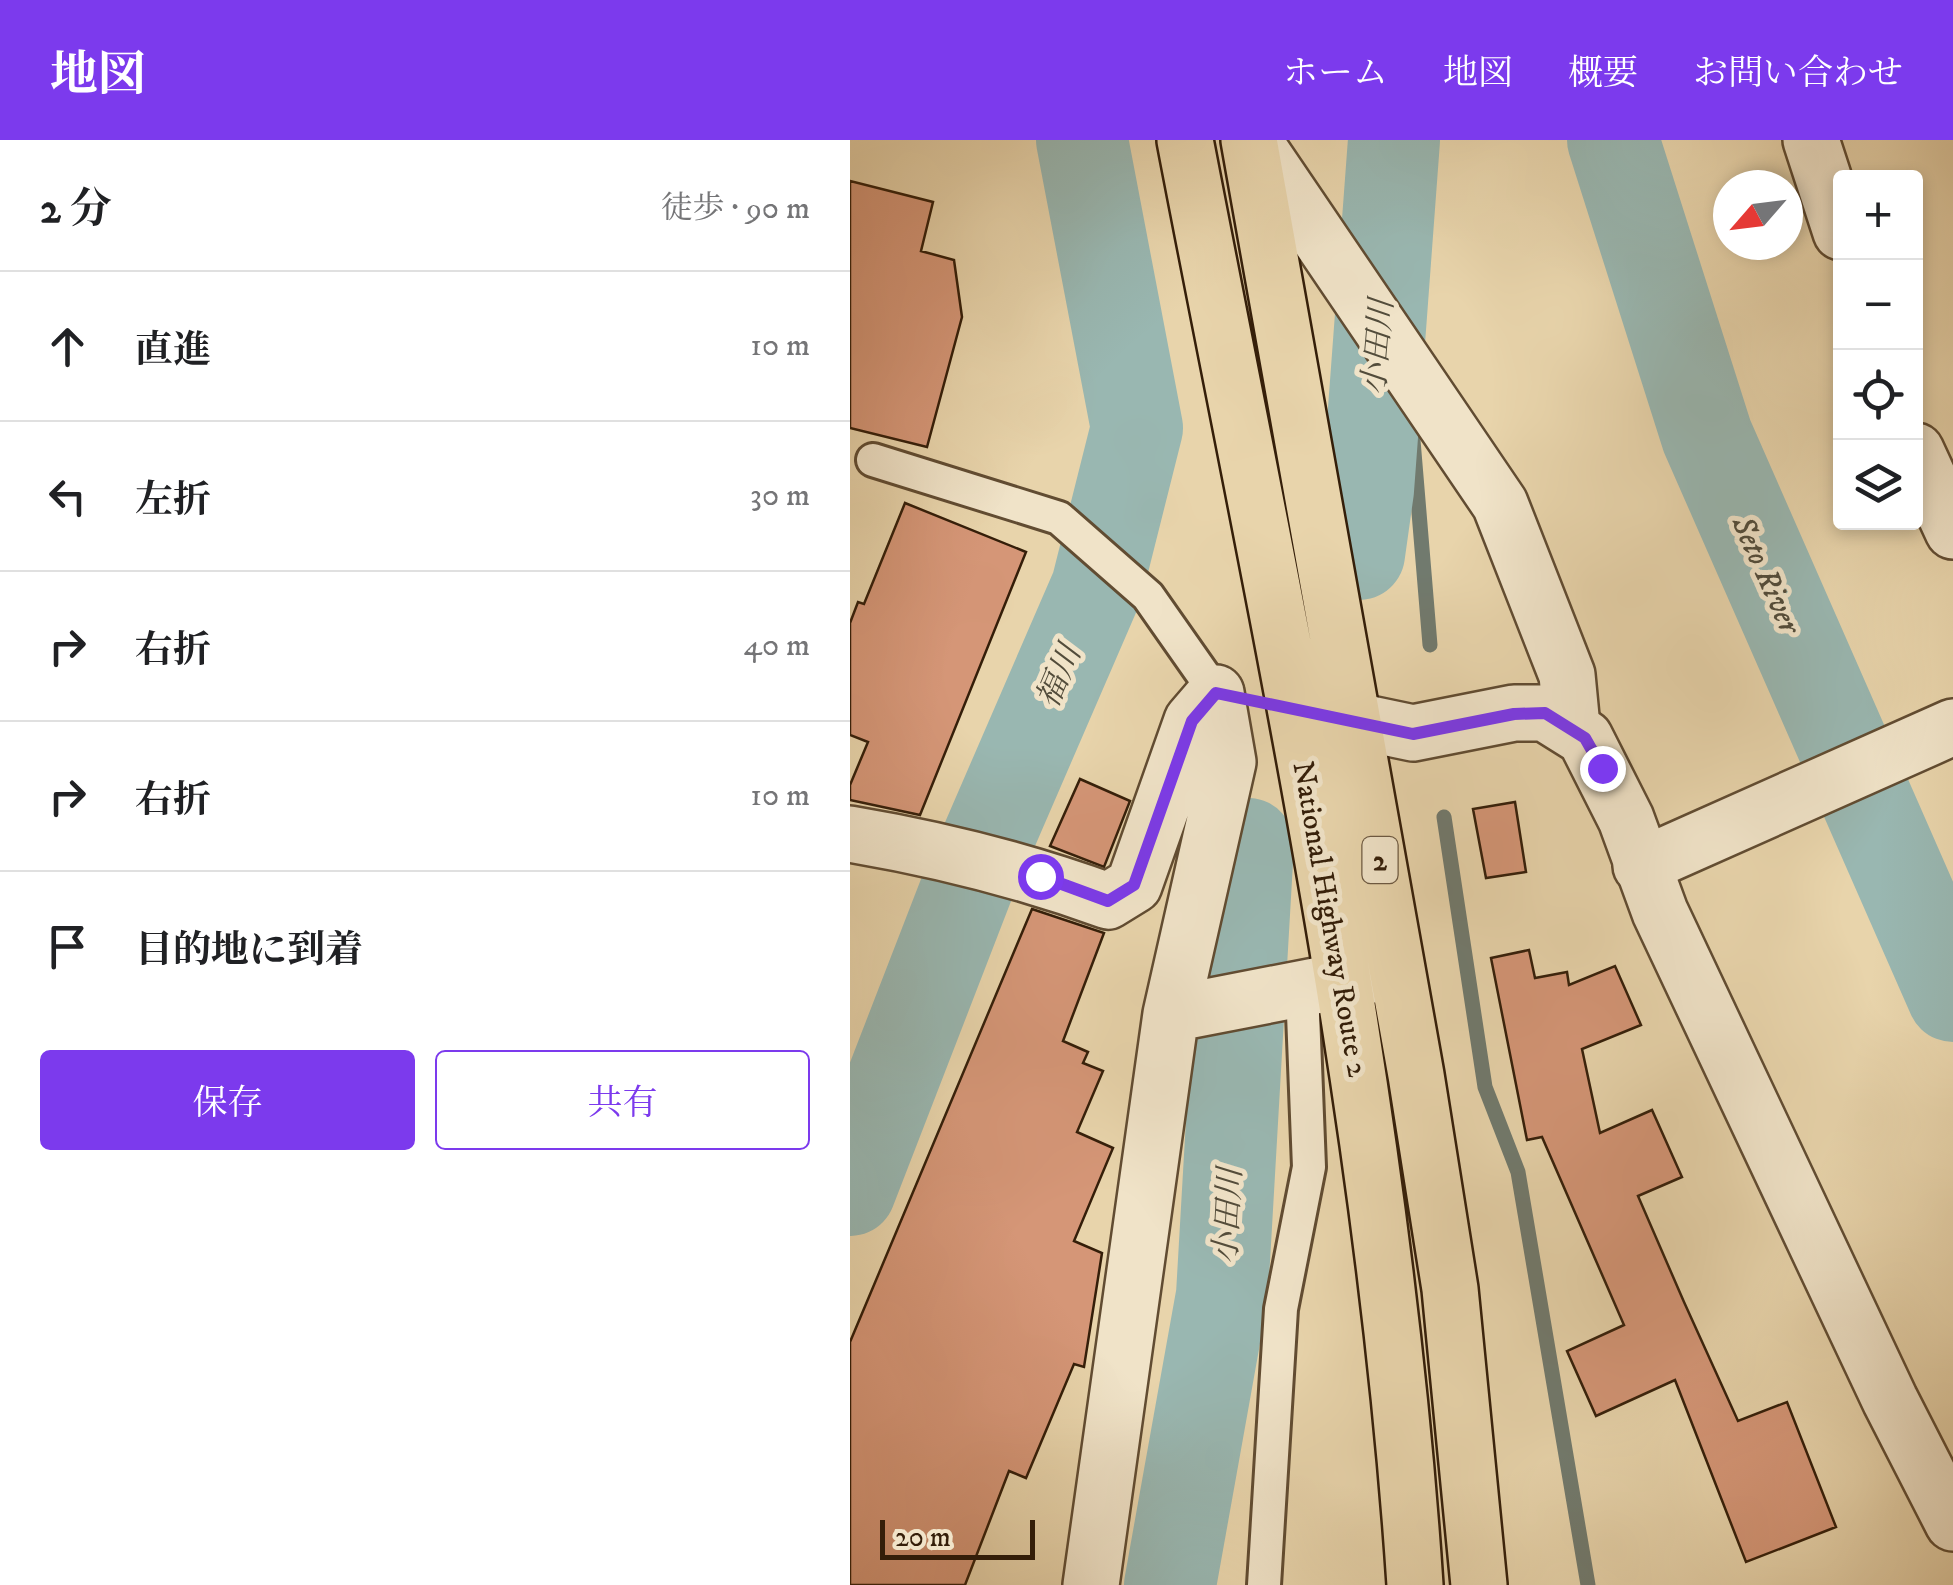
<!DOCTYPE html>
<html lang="ja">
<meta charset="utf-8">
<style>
:root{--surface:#fff;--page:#f2f2f2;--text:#202124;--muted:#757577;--line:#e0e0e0;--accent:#7c3aed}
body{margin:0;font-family:"IM FELL DW Pica","Noto Serif JP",serif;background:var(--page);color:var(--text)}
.controls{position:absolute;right:30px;top:30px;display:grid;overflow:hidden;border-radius:10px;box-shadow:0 5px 15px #0003}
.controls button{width:90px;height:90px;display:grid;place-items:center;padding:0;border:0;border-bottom:2px solid var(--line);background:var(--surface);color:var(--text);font:50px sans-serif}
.compass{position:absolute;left:863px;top:30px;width:90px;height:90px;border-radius:50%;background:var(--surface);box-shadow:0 5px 15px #0003;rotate:242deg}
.scale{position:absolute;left:30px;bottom:25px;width:155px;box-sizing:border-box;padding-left:10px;border:5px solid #341e09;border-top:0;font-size:28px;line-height:35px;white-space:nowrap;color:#341e09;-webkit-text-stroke:8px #f0e3c8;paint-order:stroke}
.stop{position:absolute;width:30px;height:30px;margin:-22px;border:8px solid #7c3aed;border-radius:50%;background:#fff}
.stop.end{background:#7c3aed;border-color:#fff;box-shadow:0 2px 10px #0008}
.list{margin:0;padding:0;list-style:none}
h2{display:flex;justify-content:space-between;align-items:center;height:130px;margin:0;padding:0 40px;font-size:42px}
h2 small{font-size:32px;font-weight:400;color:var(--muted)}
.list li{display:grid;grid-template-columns:65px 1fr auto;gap:30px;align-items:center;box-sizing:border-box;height:150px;padding:0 40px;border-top:2px solid var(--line)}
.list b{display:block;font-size:38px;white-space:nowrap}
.list em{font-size:32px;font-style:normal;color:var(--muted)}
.actions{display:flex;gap:20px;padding:30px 40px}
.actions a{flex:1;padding:22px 0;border:2px solid var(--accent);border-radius:10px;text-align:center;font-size:35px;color:var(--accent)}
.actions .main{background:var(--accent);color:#fff}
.icon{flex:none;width:55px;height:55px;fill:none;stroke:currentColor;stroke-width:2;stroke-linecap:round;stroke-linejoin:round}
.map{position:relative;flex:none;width:1103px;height:1445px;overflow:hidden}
header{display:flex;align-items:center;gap:60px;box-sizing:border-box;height:140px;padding:0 50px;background:var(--accent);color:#fff}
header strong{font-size:48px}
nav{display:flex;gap:55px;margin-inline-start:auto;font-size:35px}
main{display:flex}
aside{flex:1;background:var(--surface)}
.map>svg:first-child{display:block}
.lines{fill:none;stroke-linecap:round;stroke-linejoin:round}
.stream{stroke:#717a6e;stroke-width:15}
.river{stroke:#99b7b1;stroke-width:92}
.building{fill:#d59677;stroke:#341e09;stroke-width:2.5}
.service-casing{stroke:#614c32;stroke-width:38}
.minor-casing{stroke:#614c32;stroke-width:60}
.tertiary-casing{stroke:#614c32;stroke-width:60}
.trunk-casing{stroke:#341e09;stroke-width:60}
.service{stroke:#f0e3c8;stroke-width:32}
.minor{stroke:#f0e3c8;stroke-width:55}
.tertiary{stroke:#f0e3c8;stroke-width:55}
.trunk{stroke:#e8d4ab;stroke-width:55}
.route{stroke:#7c3aed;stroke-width:12}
.labels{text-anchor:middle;stroke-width:10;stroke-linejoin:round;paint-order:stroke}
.shield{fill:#f0e3c8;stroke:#6c5942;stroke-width:2.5}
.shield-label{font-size:28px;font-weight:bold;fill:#341e09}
.street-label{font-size:30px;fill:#341e09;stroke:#f0e3c8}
.water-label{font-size:32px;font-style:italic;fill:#524c3b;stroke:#f0e3c8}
</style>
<header>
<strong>地図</strong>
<nav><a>ホーム</a><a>地図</a><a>概要</a><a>お問い合わせ</a></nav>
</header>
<main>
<aside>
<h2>2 分<small>徒歩 · 90 m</small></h2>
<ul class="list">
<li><svg class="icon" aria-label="ahead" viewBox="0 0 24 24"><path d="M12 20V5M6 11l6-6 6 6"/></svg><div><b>直進</b></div><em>10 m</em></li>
<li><svg class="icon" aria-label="left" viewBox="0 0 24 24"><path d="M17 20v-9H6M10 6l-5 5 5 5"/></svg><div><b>左折</b></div><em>30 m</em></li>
<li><svg class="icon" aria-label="right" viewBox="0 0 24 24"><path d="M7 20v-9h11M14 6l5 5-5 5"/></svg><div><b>右折</b></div><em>40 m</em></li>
<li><svg class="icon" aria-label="right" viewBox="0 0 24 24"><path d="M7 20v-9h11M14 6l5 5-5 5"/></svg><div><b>右折</b></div><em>10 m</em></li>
<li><svg class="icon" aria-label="arrive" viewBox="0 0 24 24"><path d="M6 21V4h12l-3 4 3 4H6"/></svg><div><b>目的地に到着</b></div></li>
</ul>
<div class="actions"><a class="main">保存</a><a>共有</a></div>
</aside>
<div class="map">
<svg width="1103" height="1445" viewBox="0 0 1103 1445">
<rect width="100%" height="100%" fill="#e8d4ab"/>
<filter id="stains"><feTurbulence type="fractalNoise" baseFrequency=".002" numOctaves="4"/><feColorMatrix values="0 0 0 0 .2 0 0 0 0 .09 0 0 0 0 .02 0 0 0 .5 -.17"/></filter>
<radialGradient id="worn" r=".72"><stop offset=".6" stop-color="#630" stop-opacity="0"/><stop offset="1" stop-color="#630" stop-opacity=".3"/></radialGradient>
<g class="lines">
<!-- stream -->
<path class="stream" d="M 537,59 L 551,182
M 560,264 L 580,505
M 594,677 L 635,947 L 668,1032 L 738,1445"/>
<!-- river -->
<path class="river" d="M 763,0 L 857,296 L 1103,856
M 509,414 L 518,350 L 544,0
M 0,1050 L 118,745 L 247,447 L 287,288 L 232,0
M 320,1445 L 372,1155 L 398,704"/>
</g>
<!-- building -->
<path class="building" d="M 0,41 L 83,62 L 71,111 L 104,120 L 112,177 L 77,307 L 0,288 Z
M 55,363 L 176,412 L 70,675 L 0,660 L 0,645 L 18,602 L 0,595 L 0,483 L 8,462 L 14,464 Z
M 230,639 L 280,661 L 254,727 L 200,706 Z
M 665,662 L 676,732 L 636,738 L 623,669 Z
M 182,769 L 254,793 L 213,901 L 238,912 L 233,923 L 253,931 L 227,992 L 263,1008 L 224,1101 L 252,1113 L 234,1227 L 224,1224 L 176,1338 L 159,1331 L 115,1445 L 0,1445 L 0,1202 Z
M 679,810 L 685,838 L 717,832 L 719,845 L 765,826 L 791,885 L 732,909 L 750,993 L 802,970 L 832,1037 L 788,1056 L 834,1162 L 888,1281 L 937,1262 L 986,1387 L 896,1422 L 825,1240 L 746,1276 L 717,1211 L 774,1185 L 692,997 L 677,1000 L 641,818 Z"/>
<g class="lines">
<defs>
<path id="service" d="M 23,320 L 209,378 L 298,456 L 366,553
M 414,1445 L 431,1169 L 459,1027 L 452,848"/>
<path id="minor" d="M 403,0 L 650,364 L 717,535 L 722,587
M 961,0 L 991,92
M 1066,311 L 1103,391
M 0,694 C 89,709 173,730 258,761 L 284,745 L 342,581 L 366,553
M 791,726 L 1103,587
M 321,874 L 378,622 L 366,553
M 241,1445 L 321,874 L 537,832"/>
<path id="tertiary" d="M 458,571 L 563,593 L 664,573 L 695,573 L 735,598 L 776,679 L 810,772 L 1040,1260 L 1103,1383"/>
<path id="trunk" d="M 335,0 C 427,479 533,957 565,1445
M 399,0 L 566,935 L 600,1149 L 629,1445"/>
</defs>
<!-- service casing -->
<use href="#service" class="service-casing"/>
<!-- minor casing -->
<use href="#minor" class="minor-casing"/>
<!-- tertiary casing -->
<use href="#tertiary" class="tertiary-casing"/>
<!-- trunk casing -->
<use href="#trunk" class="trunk-casing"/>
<!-- service -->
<use href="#service" class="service"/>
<!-- minor -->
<use href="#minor" class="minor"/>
<!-- tertiary -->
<use href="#tertiary" class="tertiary"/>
<!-- trunk -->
<use href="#trunk" class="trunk"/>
</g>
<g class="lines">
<!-- route -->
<path class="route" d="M 190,736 L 258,761 L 284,745 L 342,581 L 366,553 L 563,594 L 664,574 L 695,573 L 735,598 L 752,628"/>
</g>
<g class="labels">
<!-- shield labels -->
<rect class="shield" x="512.5" y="697" width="35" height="46" rx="8"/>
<g class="shield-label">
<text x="530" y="730">2</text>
</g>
<!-- street labels -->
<g class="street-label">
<text transform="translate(481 779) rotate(80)" y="10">National Highway Route 2</text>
</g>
<!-- water labels -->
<g class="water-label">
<text transform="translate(527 207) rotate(-85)" y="11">小田川</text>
<text transform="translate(917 434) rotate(66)" y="11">Seto River</text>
<text transform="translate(208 536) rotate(-67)" y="11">福川</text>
<text transform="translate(377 1076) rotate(-87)" y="11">小田川</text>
</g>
</g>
<rect width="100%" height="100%" filter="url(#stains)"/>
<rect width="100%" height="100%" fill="url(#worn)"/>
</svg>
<div class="controls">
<button>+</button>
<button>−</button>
<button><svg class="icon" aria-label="locate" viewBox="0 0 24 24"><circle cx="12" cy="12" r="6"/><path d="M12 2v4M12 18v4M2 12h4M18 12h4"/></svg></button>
<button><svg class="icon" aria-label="layers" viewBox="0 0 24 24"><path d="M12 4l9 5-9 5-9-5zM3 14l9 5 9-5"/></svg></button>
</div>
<svg class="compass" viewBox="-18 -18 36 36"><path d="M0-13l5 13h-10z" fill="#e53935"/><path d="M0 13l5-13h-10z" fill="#757577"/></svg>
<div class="scale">20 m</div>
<div class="stop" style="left:190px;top:736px"></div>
<div class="stop end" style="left:752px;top:628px"></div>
</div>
</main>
